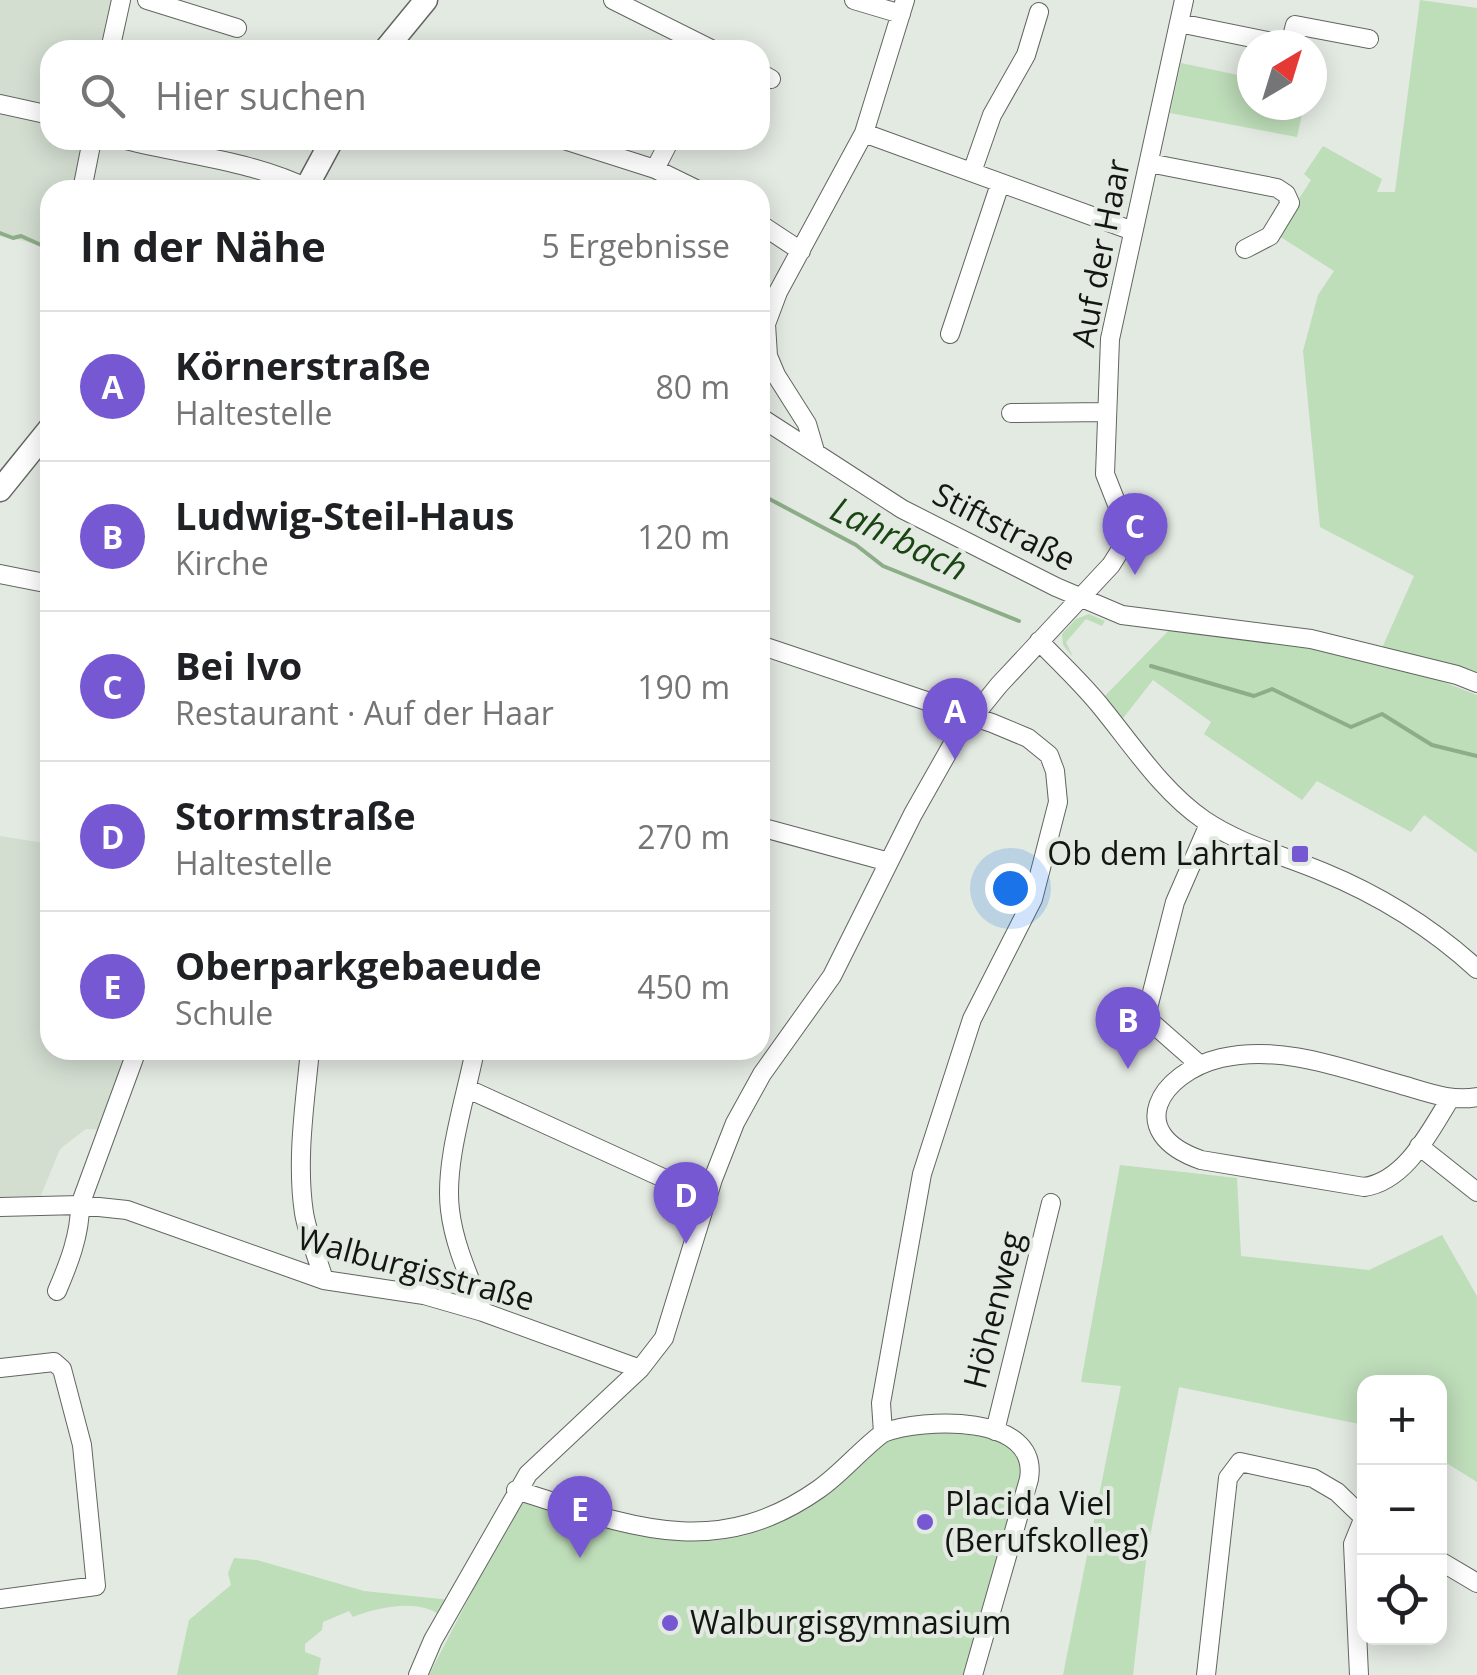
<!DOCTYPE html>
<html lang="de">
<meta charset="utf-8">
<style>
:root{--surface:#fff;--page:#f6f6f6;--text:#202124;--muted:#757577;--line:#e0e0e0;--accent:#7658d2}
body{margin:0;font-family:"Open Sans",sans-serif;background:var(--page);color:var(--text)}
.controls{position:absolute;right:30px;bottom:30px;display:grid;overflow:hidden;border-radius:20px;box-shadow:0 5px 25px #0003}
.controls button{width:90px;height:90px;display:grid;place-items:center;padding:0;border:0;border-bottom:2px solid var(--line);background:var(--surface);color:var(--text);font:50px sans-serif}
.compass{position:absolute;left:1237px;top:30px;width:90px;height:90px;border-radius:50%;background:var(--surface);box-shadow:0 5px 25px #0003;rotate:38deg}
.you{position:absolute;left:1010px;top:888px;width:35px;height:35px;margin:-25px;border:8px solid #fff;border-radius:50%;background:#1a73e8;box-shadow:0 0 0 15px #1a73e833}
.badge{display:grid;place-items:center;width:65px;height:65px;border-radius:50%;background:var(--accent);color:#fff;font-size:32px;font-weight:700}
.pin{position:absolute;translate:-50% -82px;filter:drop-shadow(0 2px 5px #0008)}
.pin::after{content:'';position:absolute;top:52px;width:35px;height:30px;background:inherit;clip-path:polygon(0 0,100% 0,50% 100%)}
.list{margin:0;padding:0;list-style:none}
h2{display:flex;justify-content:space-between;align-items:center;height:130px;margin:0;padding:0 40px;font-size:42px}
h2 small{font-size:32px;font-weight:400;color:var(--muted)}
.list li{display:grid;grid-template-columns:65px 1fr auto;gap:30px;align-items:center;box-sizing:border-box;height:150px;padding:0 40px;border-top:2px solid var(--line)}
.list b{display:block;font-size:38px;white-space:nowrap}
.list p{margin:0;font-size:32px;white-space:nowrap;color:var(--muted)}
.list em{font-size:32px;font-style:normal;color:var(--muted)}
.icon{flex:none;width:55px;height:55px;fill:none;stroke:currentColor;stroke-width:2;stroke-linecap:round;stroke-linejoin:round}
.map{position:relative;flex:none;width:1477px;height:1675px;overflow:hidden}
.search{position:absolute;background:var(--surface);box-shadow:0 5px 25px #0003;left:40px;top:40px;width:730px;height:110px;display:flex;align-items:center;gap:25px;box-sizing:border-box;padding:0 35px;border-radius:30px;color:var(--muted);font-size:38px}
.panel{position:absolute;background:var(--surface);box-shadow:0 5px 25px #0003;left:40px;top:180px;width:730px;height:880px;border-radius:30px}
.map>svg:first-child{display:block}
.built{fill:#d3ded1}
.green{fill:#beddb9}
.lines{fill:none;stroke-linecap:round;stroke-linejoin:round}
.stream{stroke:#8dad88;stroke-width:4}
.minor-casing{stroke:#616660;stroke-width:20}
.major-casing{stroke:#616660;stroke-width:25}
.minor{stroke:#fff;stroke-width:18}
.major{stroke:#fff;stroke-width:22}
.poi-dot{fill:#7658d2;stroke:#e3eae2;stroke-width:4}
.labels{text-anchor:middle;stroke-width:8;stroke-linejoin:round;paint-order:stroke}
.street-label{font-size:32px;fill:#141613;stroke:#e3eae2}
.poi-label{font-size:32px;fill:#141613;stroke:#e3eae2;text-anchor:start}
.water-label{font-size:35px;font-style:italic;fill:#194512;stroke:#e3eae2}
</style>
<div class="map">
<svg width="1477" height="1675" viewBox="0 0 1477 1675">
<rect width="100%" height="100%" fill="#e3eae2"/>
<!-- built -->
<path class="built" d="M 0,0 L 112,0 L 102,50 L 50,50 L 50,140 L 83,140 L 72,190 L 50,190 L 50,248 L 0,235 Z
M 0,836 L 50,844 L 50,1050 L 132,1050 L 104,1130 L 86,1129 L 60,1149 L 39,1200 L 0,1204 Z"/>
<!-- green -->
<path class="green" d="M 1420,0 L 1477,8 L 1477,674 L 1382,648 L 1414,576 L 1320,527 L 1303,351 L 1318,295 L 1334,271 L 1276,234 L 1311,180 L 1304,174 L 1323,146 L 1382,179 L 1377,192 L 1395,192 Z
M 1181,63 L 1252,78 L 1252,105 L 1304,105 L 1297,137 L 1170,113 Z
M 1089,614 L 1105,621 L 1102,626 L 1086,619 L 1066,642 L 1073,657 L 1063,645 L 1062,634 L 1076,619 Z
M 1177,622 L 1374,655 L 1477,695 L 1477,853 L 1424,815 L 1411,832 L 1317,781 L 1302,800 L 1204,734 L 1211,722 L 1153,680 L 1117,726 L 1098,703 Z
M 1120,1165 L 1237,1178 L 1241,1256 L 1369,1270 L 1442,1235 L 1477,1296 L 1477,1482 L 1440,1459 L 1440,1382 L 1364,1382 L 1364,1425 L 1179,1387 L 1147,1552 L 1133,1675 L 1063,1675 L 1121,1386 L 1081,1382 Z
M 936,1431 L 993,1438 L 1015,1447 L 1024,1471 L 966,1675 L 429,1675 L 520,1499 C 592,1519 678,1557 753,1533 C 782,1524 808,1506 833,1488 C 855,1473 871,1444 898,1436 C 910,1432 924,1432 936,1431 Z
M 234,1558 L 257,1560 L 364,1591 L 451,1600 L 442,1617 C 421,1598 378,1607 353,1617 L 349,1611 L 323,1622 L 322,1630 L 305,1644 L 305,1652 L 321,1658 L 318,1675 L 177,1675 L 189,1620 L 231,1585 L 228,1573 Z"/>
<g class="lines">
<!-- stream -->
<path class="stream" d="M 0,233 L 13,238 L 21,236 L 50,249
M 760,494 L 856,545 L 883,566 L 1019,621
M 1151,666 L 1254,696 L 1272,689 L 1351,727 L 1382,714 L 1432,745 L 1477,756"/>
<defs>
<path id="minor" d="M 147,0 L 237,28
M 613,0 L 713,50
M 854,0 L 901,14
M 1179,23 L 1287,45
M 1290,45 L 1295,25 L 1369,39
M 110,50 L 121,0
M 760,73 L 771,79
M 0,104 L 50,115
M 864,133 L 1133,231
M 126,140 C 189,156 253,161 311,190
M 564,140 L 655,169 L 698,190
M 1149,163 L 1277,188 L 1286,194 L 1290,203 L 1270,236 L 1245,249
M 655,169 L 670,140
M 972,172 L 992,115 L 1026,55 L 1039,12
M 82,190 L 92,140
M 760,224 L 801,251
M 950,334 L 1000,184
M 1011,413 L 1107,412
M 760,417 L 902,509 L 1056,587 L 1122,615 L 1311,639 L 1457,675 L 1477,683
M 815,451 L 807,424 L 776,375 L 768,356 L 766,324 L 778,292 L 864,133 L 905,0
M 0,574 L 50,584
M 1039,641 C 1060,663 1083,684 1102,708 C 1133,746 1163,792 1204,820 C 1241,845 1283,855 1323,872 C 1379,895 1432,928 1477,969
M 760,827 L 889,862
M 310,1050 C 305,1103 296,1160 304,1213 C 308,1236 318,1259 324,1280
M 475,1050 C 466,1097 444,1162 450,1210 C 454,1245 470,1279 483,1312
M 1200,1065 L 1151,1022 L 1148,1008 L 1175,902 L 1209,824
M 468,1089 L 707,1198
M 1450,1099 C 1430,1131 1406,1181 1364,1187 L 1201,1160 C 1123,1133 1159,1073 1221,1058 C 1282,1044 1344,1069 1402,1085 C 1427,1092 1451,1102 1477,1097
M 1419,1146 L 1477,1192
M 0,1207 L 80,1205 L 127,1210 L 324,1280 L 424,1295 L 483,1312 L 640,1369
M 57,1291 C 69,1263 80,1235 80,1205 L 137,1050
M 0,1368 L 54,1362 L 62,1369 L 82,1445 L 96,1586 L 0,1599
M 995,1431 L 1051,1203
M 883,1433 C 922,1418 1040,1413 1029,1479 L 973,1675
M 516,1490 C 627,1525 714,1563 819,1489 C 842,1473 860,1450 883,1433 L 881,1403 L 922,1174 L 972,1019 L 1033,899 L 1058,802 L 1055,771 L 1049,755 L 1028,738 L 992,723 L 760,645
M 1440,1561 L 1477,1583
M 418,1675 L 433,1640 L 528,1474 L 640,1369 L 664,1338 L 713,1179 L 735,1123 L 762,1074 L 832,976 L 913,814 L 956,738 L 999,685 L 1111,565 L 1121,549 L 1123,534 L 1120,512 L 1105,474 L 1110,339 L 1184,0
M 1206,1675 L 1228,1478 L 1240,1462 L 1313,1478 L 1337,1492 L 1364,1518
M 1359,1675 L 1353,1544 L 1364,1517"/>
<path id="major" d="M 385,50 L 426,0
M 305,190 L 332,140
M 0,490 L 50,428"/>
</defs>
<!-- minor casing -->
<use href="#minor" class="minor-casing"/>
<!-- major casing -->
<use href="#major" class="major-casing"/>
<!-- minor -->
<use href="#minor" class="minor"/>
<!-- major -->
<use href="#major" class="major"/>
</g>
<!-- markers -->
<g class="poi-dot">
<rect x="1290" y="844" width="20" height="20" rx="5"/>
<circle cx="925" cy="1522" r="10"/>
<circle cx="670" cy="1623" r="10"/>
</g>
<g class="labels">
<!-- street labels -->
<g class="street-label">
<text transform="translate(1101 253) rotate(-79)" y="11">Auf der Haar</text>
<text transform="translate(1004 527) rotate(27)" y="11">Stiftstraße</text>
<text transform="translate(416 1269) rotate(15)" y="11">Walburgisstraße</text>
<text transform="translate(994 1310) rotate(-76)" y="11">Höhenweg</text>
</g>
<!-- poi labels -->
<g class="poi-label">
<text x="1280" y="865" text-anchor="end">Ob dem Lahrtal</text>
<text x="945" y="1515">Placida Viel<tspan x="945" dy="37">(Berufskolleg)</tspan></text>
<text x="690" y="1634">Walburgisgymnasium</text>
</g>
<!-- water labels -->
<g class="water-label">
<text transform="translate(899 539) rotate(26)" y="12">Lahrbach</text>
</g>
</g>
</svg>
<div class="controls">
<button>+</button>
<button>−</button>
<button><svg class="icon" aria-label="locate" viewBox="0 0 24 24"><circle cx="12" cy="12" r="6"/><path d="M12 2v4M12 18v4M2 12h4M18 12h4"/></svg></button>
</div>
<svg class="compass" viewBox="-18 -18 36 36"><path d="M0-13l5 13h-10z" fill="#e53935"/><path d="M0 13l5-13h-10z" fill="#757577"/></svg>
<div class="you"></div>
<div class="pin badge" style="left:955px;top:760px">A</div>
<div class="pin badge" style="left:1128px;top:1069px">B</div>
<div class="pin badge" style="left:1135px;top:575px">C</div>
<div class="pin badge" style="left:686px;top:1244px">D</div>
<div class="pin badge" style="left:580px;top:1558px">E</div>
<div class="search"><svg class="icon" aria-label="search" viewBox="0 0 24 24"><circle cx="10" cy="10" r="6"/><path d="M15 15l6 6"/></svg>Hier suchen</div>
<section class="panel">
<h2>In der Nähe<small>5 Ergebnisse</small></h2>
<ul class="list">
<li><span class="badge">A</span><div><b>Körnerstraße</b><p>Haltestelle</p></div><em>80 m</em></li>
<li><span class="badge">B</span><div><b>Ludwig-Steil-Haus</b><p>Kirche</p></div><em>120 m</em></li>
<li><span class="badge">C</span><div><b>Bei Ivo</b><p>Restaurant · Auf der Haar</p></div><em>190 m</em></li>
<li><span class="badge">D</span><div><b>Stormstraße</b><p>Haltestelle</p></div><em>270 m</em></li>
<li><span class="badge">E</span><div><b>Oberparkgebaeude</b><p>Schule</p></div><em>450 m</em></li>
</ul>
</section>
</div>
